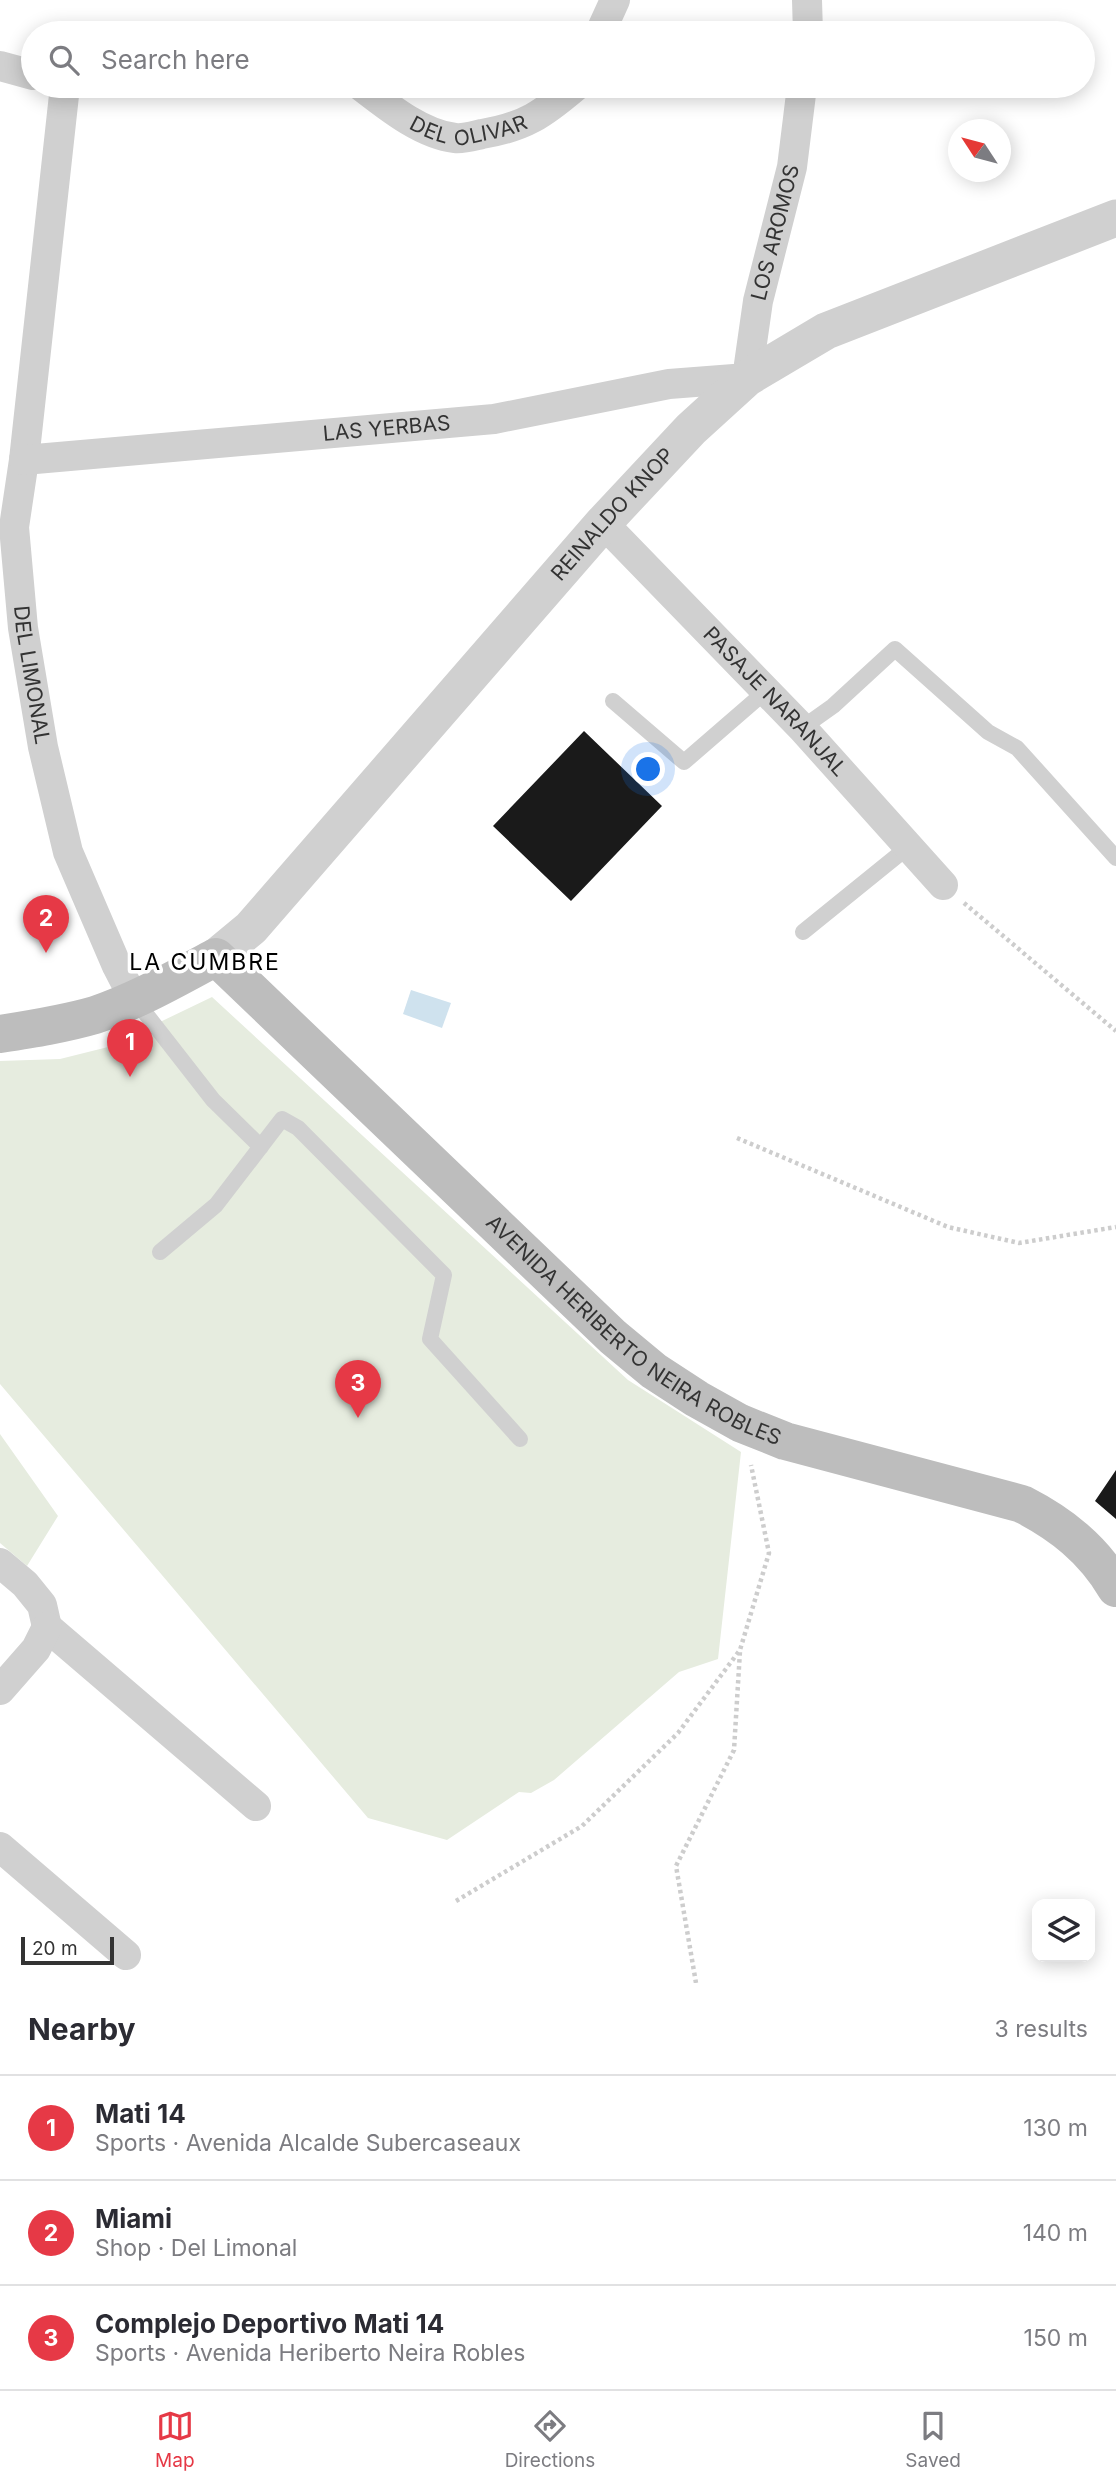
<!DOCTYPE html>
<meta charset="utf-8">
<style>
:root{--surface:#fff;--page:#f2f2f3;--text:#2b2b33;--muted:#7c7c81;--line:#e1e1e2;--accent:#e63946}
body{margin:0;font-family:Inter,sans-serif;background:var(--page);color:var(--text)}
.controls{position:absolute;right:21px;bottom:21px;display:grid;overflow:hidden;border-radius:14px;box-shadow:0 4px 18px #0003}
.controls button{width:63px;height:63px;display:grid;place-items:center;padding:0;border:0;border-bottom:2px solid var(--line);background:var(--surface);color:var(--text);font:35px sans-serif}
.compass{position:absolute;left:948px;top:119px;width:63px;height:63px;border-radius:50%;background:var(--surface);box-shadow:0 4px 18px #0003;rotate:306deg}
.scale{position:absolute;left:21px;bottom:18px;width:93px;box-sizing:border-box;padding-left:7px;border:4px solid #333;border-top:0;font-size:19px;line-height:24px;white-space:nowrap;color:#333;-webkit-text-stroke:5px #fff;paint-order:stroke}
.you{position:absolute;left:649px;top:770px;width:24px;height:24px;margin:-18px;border:5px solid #fff;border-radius:50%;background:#1a73e8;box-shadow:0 0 0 10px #1a73e833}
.badge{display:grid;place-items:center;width:46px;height:46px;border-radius:50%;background:var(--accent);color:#fff;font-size:23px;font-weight:700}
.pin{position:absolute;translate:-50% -58px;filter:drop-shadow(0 2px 4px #0008)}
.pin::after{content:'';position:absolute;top:37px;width:24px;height:21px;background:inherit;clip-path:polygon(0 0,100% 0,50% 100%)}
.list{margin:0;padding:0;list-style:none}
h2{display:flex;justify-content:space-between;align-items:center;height:91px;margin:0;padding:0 28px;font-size:30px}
h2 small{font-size:23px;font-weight:400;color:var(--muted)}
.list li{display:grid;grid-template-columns:46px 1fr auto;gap:21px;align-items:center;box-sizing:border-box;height:105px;padding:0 28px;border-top:2px solid var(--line)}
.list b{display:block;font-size:26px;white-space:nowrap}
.list p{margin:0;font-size:23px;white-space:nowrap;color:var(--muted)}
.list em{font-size:23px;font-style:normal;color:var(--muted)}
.icon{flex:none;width:38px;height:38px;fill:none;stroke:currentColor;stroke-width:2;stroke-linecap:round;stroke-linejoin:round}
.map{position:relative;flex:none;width:1116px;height:1983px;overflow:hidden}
.search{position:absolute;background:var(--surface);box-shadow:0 4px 18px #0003;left:21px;right:21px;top:21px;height:77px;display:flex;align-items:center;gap:18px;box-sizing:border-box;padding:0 24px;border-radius:38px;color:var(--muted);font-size:26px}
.sheet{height:406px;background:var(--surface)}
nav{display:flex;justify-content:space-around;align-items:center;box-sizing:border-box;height:98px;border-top:2px solid var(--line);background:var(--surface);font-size:19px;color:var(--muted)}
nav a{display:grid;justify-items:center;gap:4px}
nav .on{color:var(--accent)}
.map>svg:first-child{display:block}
.green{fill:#e6ecdf}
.water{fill:#cfe2ee}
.building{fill:#1a1a1a}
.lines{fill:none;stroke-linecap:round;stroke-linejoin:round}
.path{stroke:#cdcdcd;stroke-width:4.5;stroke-dasharray:3.5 3.5;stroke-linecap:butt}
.service{stroke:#d0d0d0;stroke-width:16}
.minor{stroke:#d0d0d0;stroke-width:30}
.tertiary{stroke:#d0d0d0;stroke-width:37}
.secondary{stroke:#bdbdbd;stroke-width:38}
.labels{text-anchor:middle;stroke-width:7;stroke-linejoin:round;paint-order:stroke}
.street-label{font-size:21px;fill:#333;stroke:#fff}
.neighbourhood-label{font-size:23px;letter-spacing:2px;fill:#000;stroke:#fff}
</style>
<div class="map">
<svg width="1116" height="1983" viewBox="0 0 1116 1983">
<rect width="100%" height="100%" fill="#fff"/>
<!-- green -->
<path class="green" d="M 212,997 L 628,1380 L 741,1452 L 718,1659 L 679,1672 L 554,1780 L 531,1793 L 519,1792 L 447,1840 L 368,1818 L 0,1384 L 0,1061 L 60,1059 L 108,1047 Z
M 0,1434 L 58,1516 L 27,1566 L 0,1543 Z"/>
<!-- water -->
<path class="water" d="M 411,990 L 451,1003 L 442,1028 L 403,1014 Z"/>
<!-- building -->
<path class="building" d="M 584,731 L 662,806 L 571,901 L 493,826 Z
M 1116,1470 L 1116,1519 L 1095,1501 Z"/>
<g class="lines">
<!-- path -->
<path class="path" d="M 964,903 L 1116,1031
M 737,1138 L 948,1227 L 1019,1243 L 1116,1227
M 456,1901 L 582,1826 L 678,1733 L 740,1650 L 769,1553 L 751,1465
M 696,1983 L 676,1866 L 734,1750 L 740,1651"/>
<!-- service -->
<path class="service" d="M 613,701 L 684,762 L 766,691
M 802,728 L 833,706 L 895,649 L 988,732 L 1017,748 L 1116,858
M 803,932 L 908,847
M 135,1000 L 213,1100 L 261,1147
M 160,1252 L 216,1205 L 282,1119 L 298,1128 L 444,1275 L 430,1339 L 520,1439"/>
<!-- minor -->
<g class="minor">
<path d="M 807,0 L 808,33"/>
<path d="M 600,33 L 615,0"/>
<path d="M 0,66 L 33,75"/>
<path id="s1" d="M 65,86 L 24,460 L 14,527 L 23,628 L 43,747 L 68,852 L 117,966 L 134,999"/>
<path id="s2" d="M 361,86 C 387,106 421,134 455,138 C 463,139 473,136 482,134 C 525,127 543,114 576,86"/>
<path id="s3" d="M 24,460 L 494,419 L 669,384 L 747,378 L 758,301 L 792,167 L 802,86"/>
<path id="s4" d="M 603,523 L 802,728 L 943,885"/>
<path d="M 0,1563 L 25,1584 L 42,1605 L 47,1627"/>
<path d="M 47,1627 L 256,1806"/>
<path d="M 0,1690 L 36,1649 L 47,1627"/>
<path d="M 0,1847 L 126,1955"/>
</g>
<!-- tertiary -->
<path class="tertiary" id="s5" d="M 216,957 L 251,928 L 603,523 L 691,429 L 747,378 L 826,331 L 1116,218"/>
<!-- secondary -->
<path class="secondary" id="s6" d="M 0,1034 C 32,1029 64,1024 95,1015 C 137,1001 177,978 216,957 L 613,1337 L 654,1371 L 697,1399 L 740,1423 L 785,1441 L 1022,1504 C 1061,1524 1093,1549 1116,1588"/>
</g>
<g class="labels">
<!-- street labels -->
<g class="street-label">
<text dy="7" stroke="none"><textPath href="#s2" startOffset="122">DEL OLIVAR</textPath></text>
<text dy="7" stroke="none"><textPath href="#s3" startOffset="877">LOS AROMOS</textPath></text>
<text dy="7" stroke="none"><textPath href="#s3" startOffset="364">LAS YERBAS</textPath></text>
<text dy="7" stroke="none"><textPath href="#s5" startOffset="595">REINALDO KNOP</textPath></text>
<text dy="7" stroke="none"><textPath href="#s1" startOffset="593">DEL LIMONAL</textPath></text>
<text dy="7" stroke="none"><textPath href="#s4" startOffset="248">PASAJE NARANJAL</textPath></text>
<text dy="7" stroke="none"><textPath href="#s6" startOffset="794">AVENIDA HERIBERTO NEIRA ROBLES</textPath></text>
</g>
<!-- neighbourhood labels -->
<g class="neighbourhood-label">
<text x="205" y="970">LA CUMBRE</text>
</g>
</g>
</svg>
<div class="controls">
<button><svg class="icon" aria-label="layers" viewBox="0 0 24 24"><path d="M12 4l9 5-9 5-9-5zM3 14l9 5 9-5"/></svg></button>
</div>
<svg class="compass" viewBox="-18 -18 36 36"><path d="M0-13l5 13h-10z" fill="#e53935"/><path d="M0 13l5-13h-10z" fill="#7c7c81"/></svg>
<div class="scale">20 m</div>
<div class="you"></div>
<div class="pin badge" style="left:130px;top:1077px">1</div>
<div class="pin badge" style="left:46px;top:953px">2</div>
<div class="pin badge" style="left:358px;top:1418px">3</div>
<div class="search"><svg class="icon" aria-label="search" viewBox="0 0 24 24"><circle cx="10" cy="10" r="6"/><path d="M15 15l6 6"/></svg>Search here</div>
</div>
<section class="sheet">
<h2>Nearby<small>3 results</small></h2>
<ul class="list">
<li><span class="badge">1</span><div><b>Mati 14</b><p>Sports · Avenida Alcalde Subercaseaux</p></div><em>130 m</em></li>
<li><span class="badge">2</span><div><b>Miami</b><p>Shop · Del Limonal</p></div><em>140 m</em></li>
<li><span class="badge">3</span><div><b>Complejo Deportivo Mati 14</b><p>Sports · Avenida Heriberto Neira Robles</p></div><em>150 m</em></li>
</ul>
</section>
<nav>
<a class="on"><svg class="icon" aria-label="map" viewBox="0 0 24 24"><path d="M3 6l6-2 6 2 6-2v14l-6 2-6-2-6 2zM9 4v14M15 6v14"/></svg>Map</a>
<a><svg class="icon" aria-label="directions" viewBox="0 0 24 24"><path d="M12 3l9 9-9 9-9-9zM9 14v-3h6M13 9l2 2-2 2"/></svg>Directions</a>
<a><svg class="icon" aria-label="saved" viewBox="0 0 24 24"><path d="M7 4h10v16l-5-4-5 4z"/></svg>Saved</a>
</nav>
